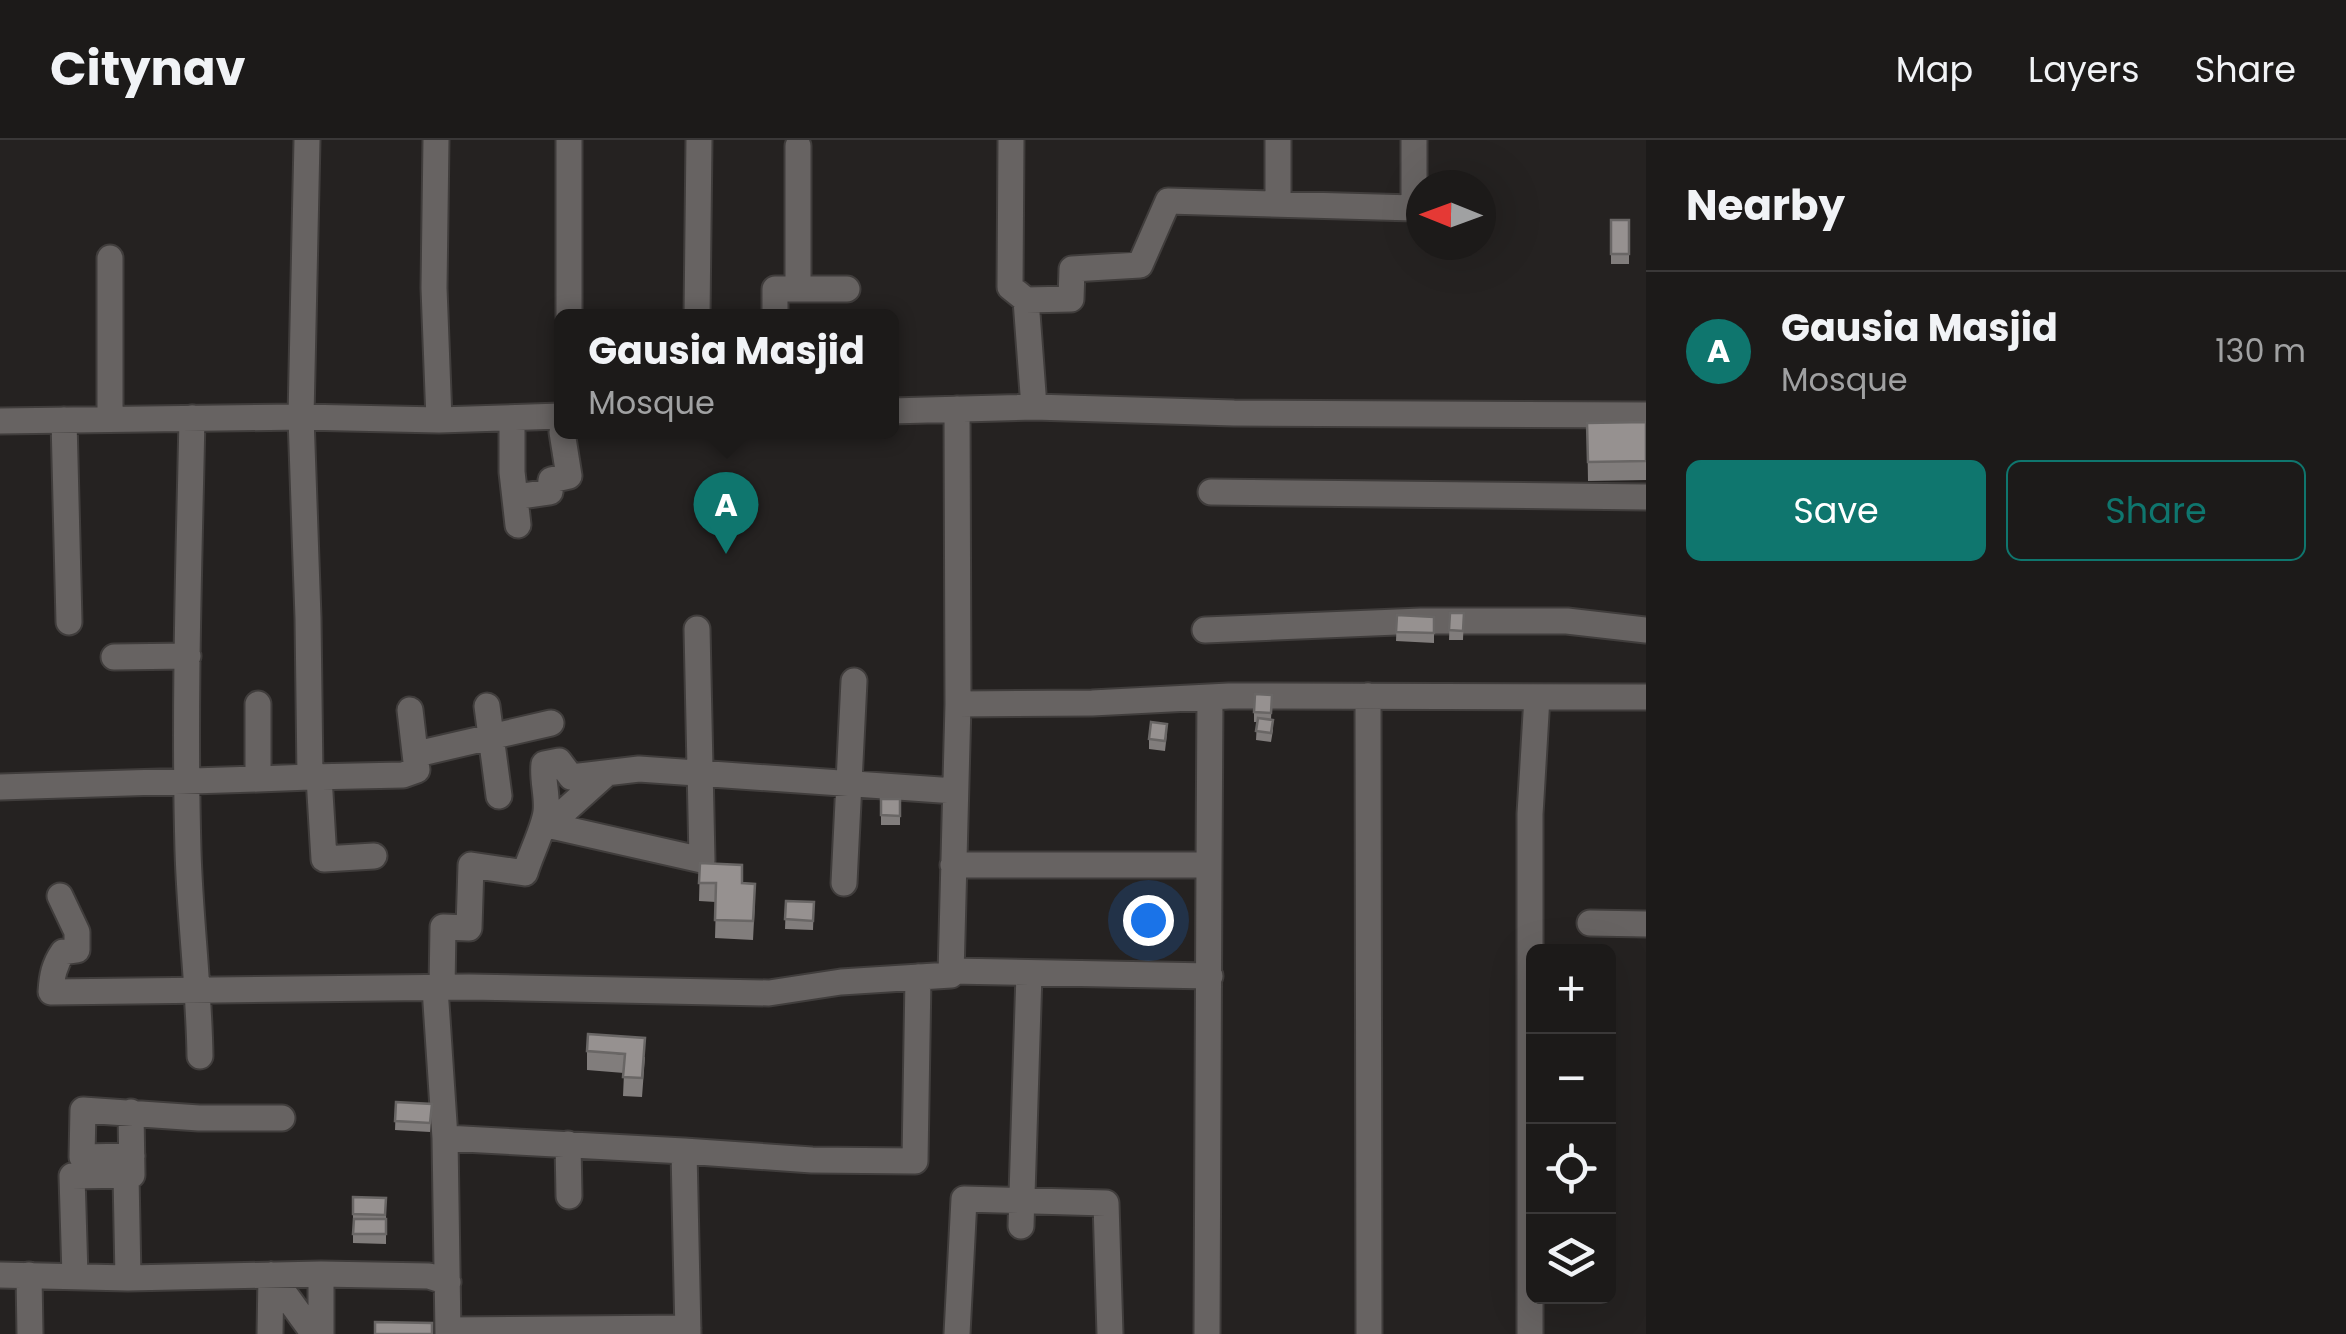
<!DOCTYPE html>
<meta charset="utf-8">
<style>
:root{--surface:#1c1a19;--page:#252322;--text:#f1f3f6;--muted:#a0a1a2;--line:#3a3838;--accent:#0f766e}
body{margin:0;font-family:Poppins,sans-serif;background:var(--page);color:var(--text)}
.controls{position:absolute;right:30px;bottom:30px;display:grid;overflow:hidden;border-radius:15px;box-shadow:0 10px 40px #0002}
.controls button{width:90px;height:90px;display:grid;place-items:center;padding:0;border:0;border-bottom:2px solid var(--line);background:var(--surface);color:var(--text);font:50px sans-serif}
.compass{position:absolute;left:1406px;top:30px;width:90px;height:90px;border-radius:50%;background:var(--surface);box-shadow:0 10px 40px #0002;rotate:271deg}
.you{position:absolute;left:1148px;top:780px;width:35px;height:35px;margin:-25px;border:8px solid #fff;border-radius:50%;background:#1a73e8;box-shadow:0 0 0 15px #1a73e833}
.badge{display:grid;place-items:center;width:65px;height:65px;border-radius:50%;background:var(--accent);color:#fff;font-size:32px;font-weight:700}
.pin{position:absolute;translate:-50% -82px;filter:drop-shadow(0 2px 5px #0008)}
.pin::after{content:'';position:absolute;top:52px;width:35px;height:30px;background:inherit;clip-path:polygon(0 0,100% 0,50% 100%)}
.popup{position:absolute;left:554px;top:169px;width:345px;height:130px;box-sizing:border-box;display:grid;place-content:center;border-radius:15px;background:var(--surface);filter:drop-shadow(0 2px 8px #0005);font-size:32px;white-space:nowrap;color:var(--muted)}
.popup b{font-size:38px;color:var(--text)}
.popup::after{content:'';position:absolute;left:50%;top:100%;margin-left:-20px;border:20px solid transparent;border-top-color:var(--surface)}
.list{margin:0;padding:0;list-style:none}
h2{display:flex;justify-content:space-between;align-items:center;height:130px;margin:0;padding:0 40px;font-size:42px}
h2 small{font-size:32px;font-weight:400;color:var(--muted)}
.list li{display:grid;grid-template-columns:65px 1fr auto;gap:30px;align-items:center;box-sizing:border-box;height:160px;padding:0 40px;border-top:2px solid var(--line)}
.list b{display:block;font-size:38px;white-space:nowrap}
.list p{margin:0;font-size:32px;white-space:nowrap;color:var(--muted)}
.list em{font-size:32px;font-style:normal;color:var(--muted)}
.actions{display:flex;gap:20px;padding:30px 40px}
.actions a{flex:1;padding:22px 0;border:2px solid var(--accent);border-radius:15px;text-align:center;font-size:35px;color:var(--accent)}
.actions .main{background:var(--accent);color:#fff}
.icon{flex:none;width:55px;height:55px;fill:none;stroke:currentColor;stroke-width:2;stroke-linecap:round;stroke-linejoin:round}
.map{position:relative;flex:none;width:1646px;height:1194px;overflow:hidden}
header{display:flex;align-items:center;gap:60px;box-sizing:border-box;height:140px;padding:0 50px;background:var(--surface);border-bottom:2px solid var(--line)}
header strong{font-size:48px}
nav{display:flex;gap:55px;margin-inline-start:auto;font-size:35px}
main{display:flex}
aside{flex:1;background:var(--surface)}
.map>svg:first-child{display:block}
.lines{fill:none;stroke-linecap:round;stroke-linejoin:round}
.minor-casing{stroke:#403d3c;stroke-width:29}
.minor{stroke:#676362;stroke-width:25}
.wall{fill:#817d7c}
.building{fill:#969190;stroke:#696665;stroke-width:2.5}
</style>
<header>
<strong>Citynav</strong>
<nav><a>Map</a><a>Layers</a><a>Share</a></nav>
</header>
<main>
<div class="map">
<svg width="1646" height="1194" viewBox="0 0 1646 1194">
<rect width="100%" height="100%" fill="#252221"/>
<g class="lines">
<defs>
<path id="minor" d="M 436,0 L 434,148 L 439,280
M 1011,0 L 1010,147 L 1026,160
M 1278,64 L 1278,0
M 110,118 L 110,279
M 798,149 L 798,6
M 569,176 L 569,0
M 697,176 L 699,0
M 775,176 L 775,149 L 847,149
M 1034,267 L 1234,273 L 1646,275
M 957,269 L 958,564 L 1092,563 L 1229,556 L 1646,557
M 891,271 L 1034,267 L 1026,160 L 1071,159 L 1072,129 L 1140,125 L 1168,61 L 1414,68 L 1414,0
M 192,278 C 189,422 184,567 188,711 C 190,780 199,847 200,916
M 512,279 L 512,332 L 518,385
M 64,280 L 69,482
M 0,281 L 301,277 L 439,280 L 561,276
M 1211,352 L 1646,357
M 515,357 L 550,352 L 551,340 L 569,336 L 562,292
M 1205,490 L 1421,481 L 1567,481 L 1646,490
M 114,517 L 188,516
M 1368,556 L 1369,1194
M 487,566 L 499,656
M 417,614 L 551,583
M 310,637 L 403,635 L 417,630 L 410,570
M 319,637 L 324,719 L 374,716
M 258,639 L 310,637 L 308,478 L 301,277 L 307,0
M 0,647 L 258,639 L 258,564
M 567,669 L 607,633
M 543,684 L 702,720 L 697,489
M 953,725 L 1209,725 L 1210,557
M 844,743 L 854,541
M 60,756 L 77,792 L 77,810 L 63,812 C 54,825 52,836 51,852 L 469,847 L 769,853 L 841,842 L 951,835 L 958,564
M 1590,783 L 1646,784
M 951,831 L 1210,836
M 435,848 L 445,998 L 448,1194
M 442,848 L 443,787 L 469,788 L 471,725 L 525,733 C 530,716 544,688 546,672 C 548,656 542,640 544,624 L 559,621 L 571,637 L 639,629 L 955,651
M 445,998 L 684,1011
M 568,1004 L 569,1056
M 132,1016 L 82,1017 L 83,970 L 199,978 L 282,978
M 126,1035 L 128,1138
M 1021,1086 L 1029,834
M 321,1134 L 429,1136 L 448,1142
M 0,1135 L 128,1138 L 321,1134 L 321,1194
M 29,1135 L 30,1194
M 271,1135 L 314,1194
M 75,1136 L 72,1036 L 132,1035 L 131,972
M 448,1190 L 688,1188
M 270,1194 L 271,1135
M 688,1194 L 684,1011 L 812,1020 L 915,1021 L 918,837
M 957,1194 L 964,1059 L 1106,1063 L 1110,1194
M 1207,1194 L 1209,725
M 1530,1194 L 1530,674 L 1537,557"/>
</defs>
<!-- minor casing -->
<use href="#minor" class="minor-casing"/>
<!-- minor -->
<use href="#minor" class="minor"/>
</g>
<!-- wall -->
<path class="wall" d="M 1611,80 L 1629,80 L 1629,124 L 1611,124 Z
M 1646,282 L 1646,340 L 1588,341 L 1587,283 Z
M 1450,473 L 1464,473 L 1463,500 L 1449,500 Z
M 1397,475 L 1434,477 L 1434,503 L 1396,501 Z
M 1272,555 L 1271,580 L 1273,590 L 1271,602 L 1256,600 L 1257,582 L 1254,582 L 1254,572 Z
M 1167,593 L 1165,611 L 1149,609 L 1149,599 Z
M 881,659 L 900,659 L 900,685 L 881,685 Z
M 700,723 L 742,743 L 755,762 L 753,800 L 715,798 L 716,762 L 699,761 Z
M 786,761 L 814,762 L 813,790 L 785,789 Z
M 587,911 L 645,917 L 642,957 L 623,956 L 624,933 L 587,930 Z
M 396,962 L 432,964 L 430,992 L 395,990 Z
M 353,1057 L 386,1058 L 386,1104 L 353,1103 Z"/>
<!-- building -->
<path class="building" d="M 1611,80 L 1629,80 L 1629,114 L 1611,114 Z
M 1646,282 L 1646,321 L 1588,322 L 1587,283 Z
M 1450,473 L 1464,473 L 1463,491 L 1449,490 Z
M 1397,475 L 1434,477 L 1434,493 L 1396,492 Z
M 1255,554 L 1272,555 L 1271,573 L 1254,572 Z
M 1258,578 L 1273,580 L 1271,593 L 1256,591 Z
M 1151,582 L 1167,584 L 1165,601 L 1149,599 Z
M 881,659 L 900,659 L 900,676 L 881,675 Z
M 700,723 L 742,725 L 742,743 L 755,744 L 753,781 L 715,780 L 716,743 L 699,743 Z
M 786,761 L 814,762 L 813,781 L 785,779 Z
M 588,894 L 645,898 L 642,938 L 623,937 L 625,914 L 587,911 Z
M 396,962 L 432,964 L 430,983 L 395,981 Z
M 353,1057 L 386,1058 L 385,1075 L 353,1074 Z
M 354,1079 L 386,1079 L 386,1094 L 353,1094 Z
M 375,1182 L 432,1183 L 432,1194 L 375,1194 Z"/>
</svg>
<div class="controls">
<button>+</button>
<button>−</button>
<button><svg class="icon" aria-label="locate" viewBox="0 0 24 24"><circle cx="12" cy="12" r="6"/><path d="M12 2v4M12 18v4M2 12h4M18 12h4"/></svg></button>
<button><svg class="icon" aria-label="layers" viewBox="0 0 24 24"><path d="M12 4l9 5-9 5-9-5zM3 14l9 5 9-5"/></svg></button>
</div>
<svg class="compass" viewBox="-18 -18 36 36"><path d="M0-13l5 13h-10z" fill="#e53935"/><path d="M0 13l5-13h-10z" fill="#a0a1a2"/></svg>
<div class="you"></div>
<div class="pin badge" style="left:726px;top:414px">A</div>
<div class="popup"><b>Gausia Masjid</b>Mosque</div>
</div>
<aside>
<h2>Nearby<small></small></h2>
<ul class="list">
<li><span class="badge">A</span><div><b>Gausia Masjid</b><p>Mosque</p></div><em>130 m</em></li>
</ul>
<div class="actions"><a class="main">Save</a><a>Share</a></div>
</aside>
</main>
